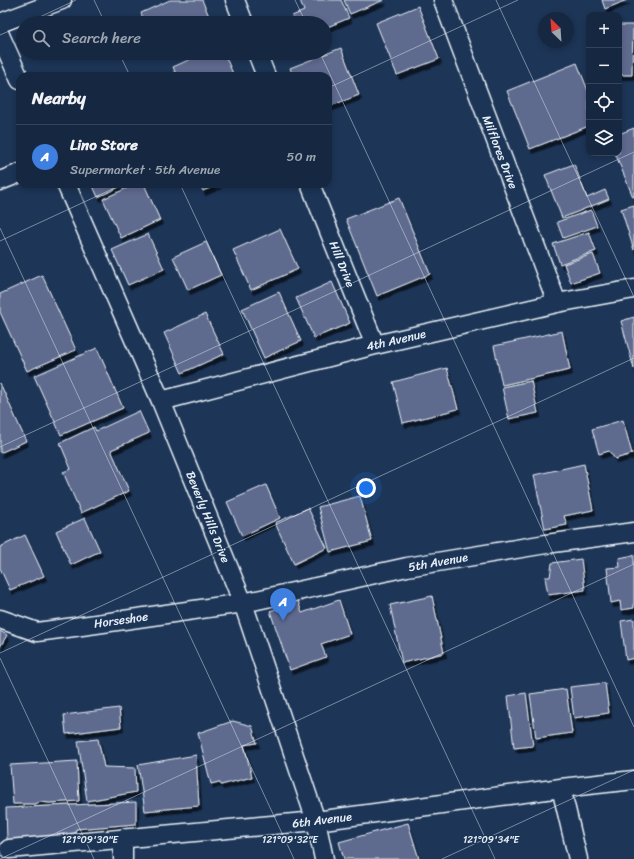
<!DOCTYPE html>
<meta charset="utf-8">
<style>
:root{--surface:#162841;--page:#1f3048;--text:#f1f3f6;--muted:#9ea6b1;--line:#35445a;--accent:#bca0f2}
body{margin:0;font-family:Sriracha,sans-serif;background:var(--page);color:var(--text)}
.controls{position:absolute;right:12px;top:12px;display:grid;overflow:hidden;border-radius:8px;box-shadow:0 2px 6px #0003}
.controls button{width:36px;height:36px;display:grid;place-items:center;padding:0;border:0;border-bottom:1px solid var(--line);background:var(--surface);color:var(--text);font:20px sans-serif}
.compass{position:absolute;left:538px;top:12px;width:36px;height:36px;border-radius:50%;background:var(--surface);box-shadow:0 2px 6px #0003;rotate:335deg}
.you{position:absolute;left:366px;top:488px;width:14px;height:14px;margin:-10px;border:3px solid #fff;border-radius:50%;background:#1a73e8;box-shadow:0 0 0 6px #1a73e833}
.badge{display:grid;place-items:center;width:26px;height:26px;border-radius:50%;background:var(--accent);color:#fff;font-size:13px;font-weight:700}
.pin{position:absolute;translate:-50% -33px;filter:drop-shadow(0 1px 2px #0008)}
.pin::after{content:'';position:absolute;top:21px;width:14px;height:12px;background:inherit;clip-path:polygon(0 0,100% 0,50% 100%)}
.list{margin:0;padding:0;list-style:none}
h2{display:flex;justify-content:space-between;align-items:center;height:52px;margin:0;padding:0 16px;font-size:17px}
h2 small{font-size:13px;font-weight:400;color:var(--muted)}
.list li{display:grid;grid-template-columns:26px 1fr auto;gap:12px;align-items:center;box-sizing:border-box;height:64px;padding:0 16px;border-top:1px solid var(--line)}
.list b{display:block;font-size:15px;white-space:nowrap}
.list p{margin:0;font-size:13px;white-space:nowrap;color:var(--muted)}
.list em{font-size:13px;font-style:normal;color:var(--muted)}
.icon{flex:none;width:22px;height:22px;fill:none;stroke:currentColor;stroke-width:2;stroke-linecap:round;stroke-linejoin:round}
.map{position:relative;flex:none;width:634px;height:859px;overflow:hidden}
.search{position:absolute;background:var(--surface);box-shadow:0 2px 6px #0003;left:16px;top:16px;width:316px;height:44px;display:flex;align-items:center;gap:10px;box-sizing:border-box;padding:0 14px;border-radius:22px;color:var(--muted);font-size:15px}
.panel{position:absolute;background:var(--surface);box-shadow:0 2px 6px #0003;left:16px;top:72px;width:316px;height:116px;border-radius:12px}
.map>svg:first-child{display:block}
.building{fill:#5e6b8f;stroke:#e8f1f8;filter:url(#shadow)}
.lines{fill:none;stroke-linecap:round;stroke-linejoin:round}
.minor-casing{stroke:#e8f1f8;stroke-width:21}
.minor{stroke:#1d3557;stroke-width:18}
.ticks{fill:none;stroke:#e8f1f8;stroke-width:1;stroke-opacity:0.45}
.labels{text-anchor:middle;stroke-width:3;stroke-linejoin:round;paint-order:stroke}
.street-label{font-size:12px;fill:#e8f1f8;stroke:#1d3557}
.ticks-label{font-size:10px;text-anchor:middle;fill:#e8f1f8;stroke:#1d3557;stroke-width:3;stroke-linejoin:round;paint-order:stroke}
</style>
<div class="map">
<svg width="634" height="859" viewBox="0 0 634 859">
<defs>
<filter id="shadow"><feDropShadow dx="2.5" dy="4.5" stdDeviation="0" flood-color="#0009"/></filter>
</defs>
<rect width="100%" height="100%" fill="#1d3557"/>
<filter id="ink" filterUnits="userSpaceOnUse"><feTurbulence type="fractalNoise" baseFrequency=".025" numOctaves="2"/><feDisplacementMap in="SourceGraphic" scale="8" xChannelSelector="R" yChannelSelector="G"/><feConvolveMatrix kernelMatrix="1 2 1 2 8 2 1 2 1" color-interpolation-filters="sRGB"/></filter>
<g filter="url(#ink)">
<!-- building -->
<path class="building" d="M 170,0 L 202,0 L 212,23 L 145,23 L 141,13 Z
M 300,0 L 341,0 L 349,18 L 325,28 L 325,23 L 295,23 L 292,16 L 304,11 Z
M 344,0 L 384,0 L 350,14 Z
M 602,0 L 627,0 L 605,9 Z
M 418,6 L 439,59 L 397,75 L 376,23 Z
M 619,25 L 633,25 L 632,75 L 619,75 Z
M 341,48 L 359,95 L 328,107 L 328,76 L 293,76 L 290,68 Z
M 204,53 L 224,53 L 234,76 L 177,76 L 173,67 Z
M 577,63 L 589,93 L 589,126 L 530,149 L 507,91 Z
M 634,128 L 634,197 L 633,197 L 615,153 L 619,153 L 619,134 Z
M 574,164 L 587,198 L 605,190 L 609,199 L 562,218 L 545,175 Z
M 92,184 L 126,184 L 98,197 Z
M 136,184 L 144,184 L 160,220 L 121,238 L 103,199 Z
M 200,184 L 219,184 L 203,191 Z
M 399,198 L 430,274 L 377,296 L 346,219 Z
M 634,205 L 634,250 L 621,209 Z
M 591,210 L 597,226 L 563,238 L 557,222 Z
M 280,229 L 298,269 L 251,290 L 233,250 Z
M 589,232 L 596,251 L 560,264 L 553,244 Z
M 148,234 L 164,269 L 128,285 L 112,250 Z
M 206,242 L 221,275 L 188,290 L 173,257 Z
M 593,254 L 600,273 L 571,283 L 564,264 Z
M 42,275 L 76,350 L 27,371 L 0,312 L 0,294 Z
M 332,282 L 350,323 L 314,338 L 296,298 Z
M 279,292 L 301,341 L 264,358 L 242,309 Z
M 205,314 L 224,354 L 182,373 L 164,333 Z
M 634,317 L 634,369 L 621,321 Z
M 562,331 L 570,370 L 502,385 L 494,346 Z
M 97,348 L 123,408 L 61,435 L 34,376 Z
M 447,368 L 458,409 L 403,423 L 393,382 Z
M 531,381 L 538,413 L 509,419 L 502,387 Z
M 0,383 L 26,441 L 0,453 Z
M 139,411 L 149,433 L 111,450 L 129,491 L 81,513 L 63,472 L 71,469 L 60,443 L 94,427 L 96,431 Z
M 623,420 L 632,454 L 615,459 L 609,451 L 599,454 L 592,429 Z
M 584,464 L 593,510 L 564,516 L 567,525 L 545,529 L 534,475 Z
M 266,485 L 280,518 L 242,536 L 227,502 Z
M 360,496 L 372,541 L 330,552 L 318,507 Z
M 308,508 L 327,548 L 294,564 L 275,523 Z
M 85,518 L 100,551 L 71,565 L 56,531 Z
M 25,535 L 44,576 L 10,590 L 0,568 L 0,547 Z
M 634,555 L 634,608 L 621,610 L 620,601 L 611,603 L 607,568 L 620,567 L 619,558 Z
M 581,559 L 585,590 L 548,595 L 545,577 L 550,577 L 552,563 Z
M 432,596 L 444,653 L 402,663 L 390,605 Z
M 339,600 L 350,634 L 321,644 L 326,657 L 290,670 L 270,611 L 298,601 L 302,613 Z
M 634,619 L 634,658 L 626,660 L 621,621 Z
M 0,631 L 7,635 L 0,647 Z
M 605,683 L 609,713 L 574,718 L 570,687 Z
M 566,689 L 572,733 L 536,738 L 530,694 Z
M 526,693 L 533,746 L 514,748 L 508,696 Z
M 119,708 L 121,727 L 66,734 L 64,715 Z
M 233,721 L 252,726 L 257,743 L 244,745 L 252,777 L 221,785 L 219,782 L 211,784 L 198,733 Z
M 98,739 L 104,767 L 135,768 L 136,792 L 87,801 L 78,741 Z
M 196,755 L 199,806 L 145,811 L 138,765 Z
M 77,761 L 79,801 L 50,803 L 40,802 L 35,804 L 13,804 L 10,765 Z
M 136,802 L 136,824 L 76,829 L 74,837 L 7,840 L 6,808 Z
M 408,823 L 419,859 L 344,859 L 339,842 Z"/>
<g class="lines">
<defs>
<path id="minor" d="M 235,0 L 244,23
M 443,0 L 557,303
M 0,23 L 62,0
M 0,35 L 20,80
M 257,53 L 266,76
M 0,181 L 20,173
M 66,184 L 161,401 L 243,603 L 316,821 L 324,859
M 310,184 L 375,345
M 161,401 L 375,345 L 557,303 L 634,289
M 0,619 L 37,632 L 89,625 L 243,603 L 407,567 L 546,544 L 634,532
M 561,788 L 578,859
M 123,838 L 123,859
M 9,849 L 316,821 L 561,788 L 634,780"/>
</defs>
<!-- minor casing -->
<use href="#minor" class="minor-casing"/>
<!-- minor -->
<use href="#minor" class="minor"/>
</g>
</g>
<!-- ticks -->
<path class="ticks" d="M 94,0 L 105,23M 295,0 L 306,23M 496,0 L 634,297M 27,23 L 76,0M 0,35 L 23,25M 119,53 L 130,76M 320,53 L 634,727M 328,88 L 518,0M 180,184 L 495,859M 0,228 L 294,859M 0,241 L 123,184M 0,447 L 634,152M 0,653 L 634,358M 0,658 L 94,859M 0,859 L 634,564M 442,859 L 634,770"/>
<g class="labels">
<!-- street labels -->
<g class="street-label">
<text transform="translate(500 152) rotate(69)" y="4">Milflores Drive</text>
<text transform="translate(342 264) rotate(68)" y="4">Hill Drive</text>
<text transform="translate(396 340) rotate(-13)" y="4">4th Avenue</text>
<text transform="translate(208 517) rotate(68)" y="4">Beverly Hills Drive</text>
<text transform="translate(438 562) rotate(-10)" y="4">5th Avenue</text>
<text transform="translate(121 620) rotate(-8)" y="4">Horseshoe</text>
<text transform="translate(322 820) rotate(-7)" y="4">6th Avenue</text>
</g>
</g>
<g class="ticks-label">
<text x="90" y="843">121°09'30"E</text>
<text x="290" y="843">121°09'32"E</text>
<text x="491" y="843">121°09'34"E</text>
</g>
</svg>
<div class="controls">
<button>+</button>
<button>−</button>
<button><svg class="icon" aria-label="locate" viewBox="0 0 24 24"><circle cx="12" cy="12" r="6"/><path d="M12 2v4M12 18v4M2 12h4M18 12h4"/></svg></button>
<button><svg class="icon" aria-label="layers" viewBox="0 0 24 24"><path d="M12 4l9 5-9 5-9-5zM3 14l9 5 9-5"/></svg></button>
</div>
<svg class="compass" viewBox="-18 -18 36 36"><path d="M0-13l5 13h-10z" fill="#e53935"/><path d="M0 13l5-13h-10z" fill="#9ea6b1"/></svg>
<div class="you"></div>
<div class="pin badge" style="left:283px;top:621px;background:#3f7fe0">A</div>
<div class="search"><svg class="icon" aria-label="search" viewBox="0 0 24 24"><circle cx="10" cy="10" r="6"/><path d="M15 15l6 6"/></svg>Search here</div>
<section class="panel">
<h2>Nearby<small></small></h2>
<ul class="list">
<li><span class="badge" style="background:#3f7fe0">A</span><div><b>Lino Store</b><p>Supermarket · 5th Avenue</p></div><em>50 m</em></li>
</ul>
</section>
</div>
